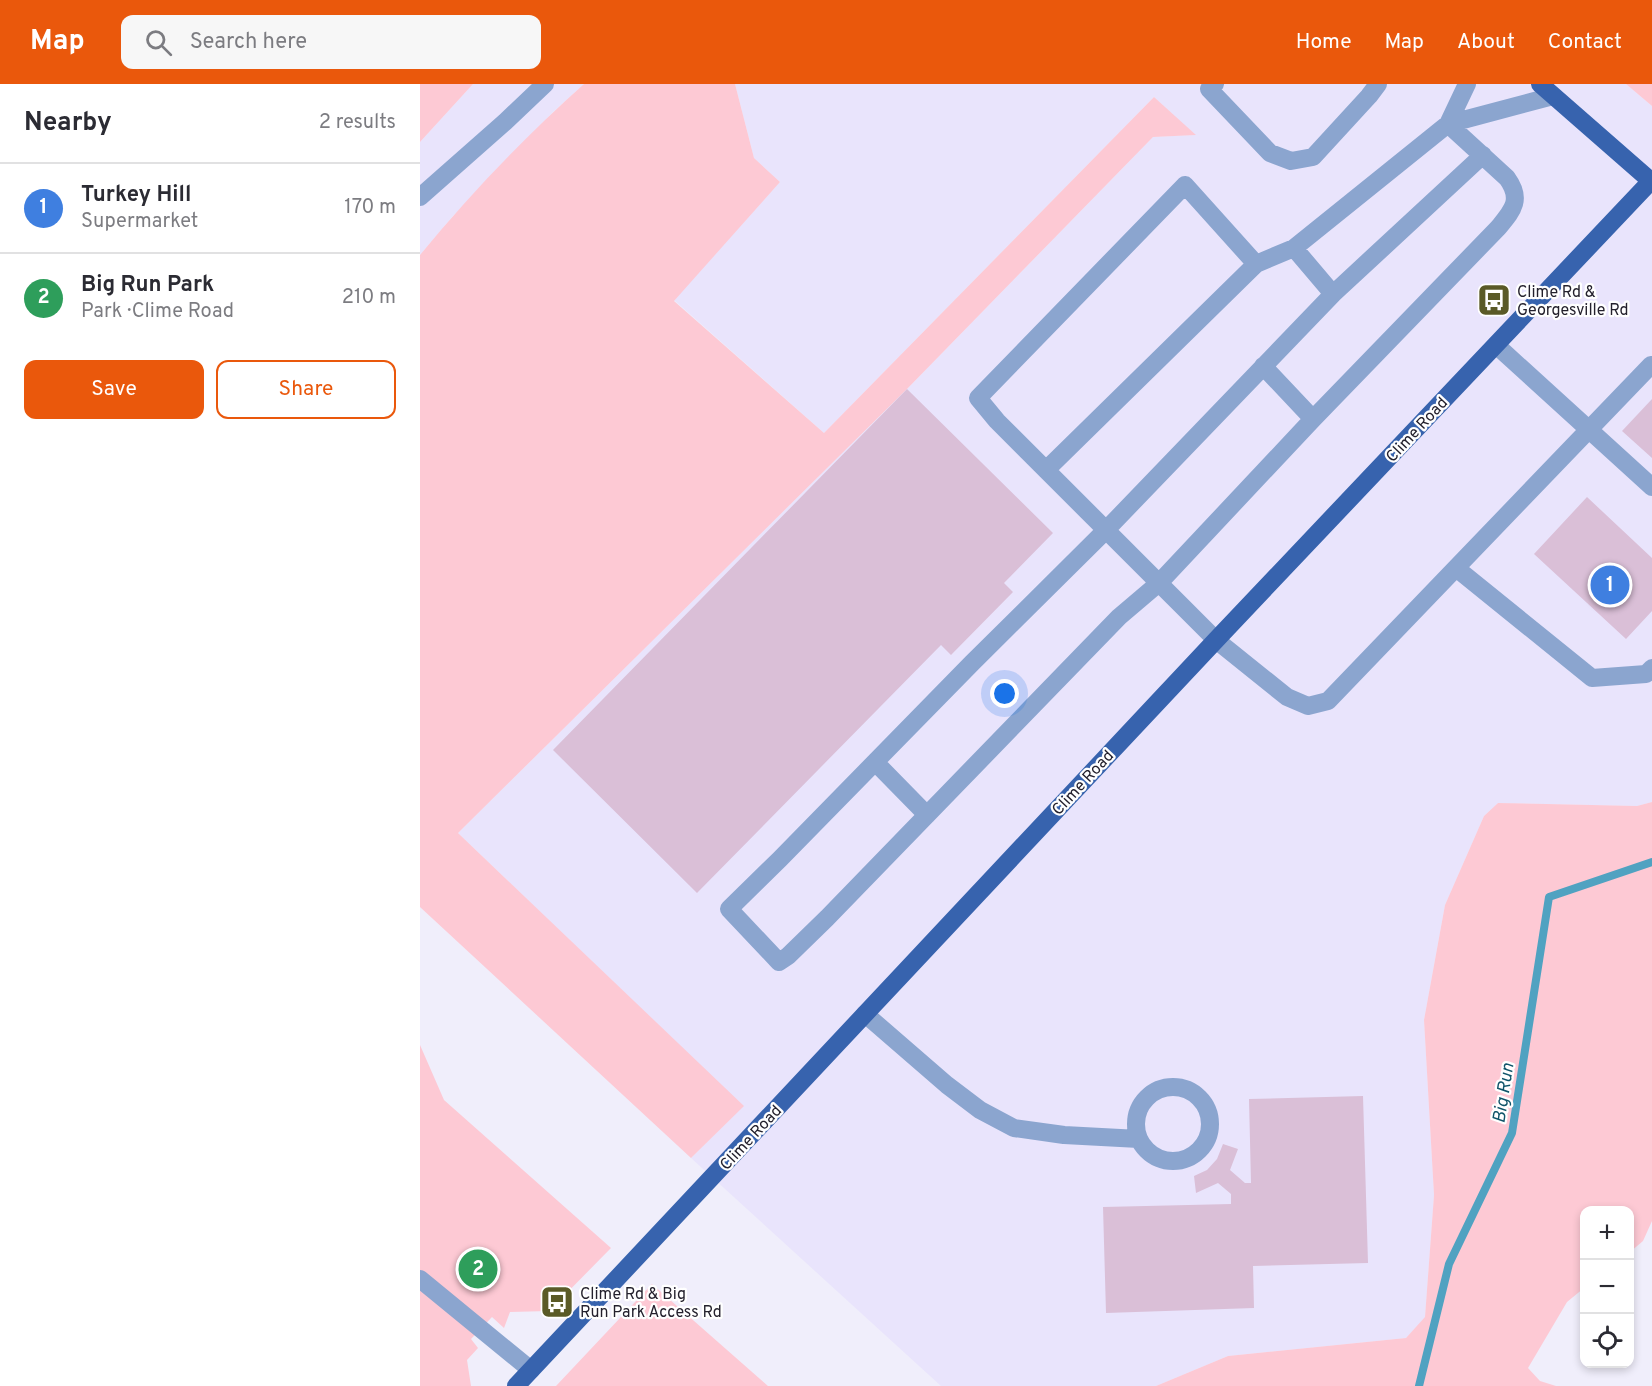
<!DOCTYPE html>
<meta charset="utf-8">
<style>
:root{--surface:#fff;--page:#f7f7f7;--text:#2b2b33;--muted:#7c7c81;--line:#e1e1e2;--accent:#ea580c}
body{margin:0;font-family:Overpass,sans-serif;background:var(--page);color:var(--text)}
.controls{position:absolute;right:18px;bottom:18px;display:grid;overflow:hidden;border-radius:12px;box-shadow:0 3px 9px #0003}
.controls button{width:54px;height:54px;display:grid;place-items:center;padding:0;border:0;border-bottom:2px solid var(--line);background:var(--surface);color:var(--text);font:30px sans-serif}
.you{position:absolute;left:585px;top:610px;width:21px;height:21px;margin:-15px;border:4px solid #fff;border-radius:50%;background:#1a73e8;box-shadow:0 0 0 9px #1a73e833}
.badge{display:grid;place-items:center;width:39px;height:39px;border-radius:50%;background:var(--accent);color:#fff;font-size:20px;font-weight:700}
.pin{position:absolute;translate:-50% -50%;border:3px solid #fff;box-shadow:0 2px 6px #0006}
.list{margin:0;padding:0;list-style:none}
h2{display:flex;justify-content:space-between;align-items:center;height:78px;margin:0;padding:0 24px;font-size:26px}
h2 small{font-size:20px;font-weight:400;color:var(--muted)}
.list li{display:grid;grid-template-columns:39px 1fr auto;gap:18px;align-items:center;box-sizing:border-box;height:90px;padding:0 24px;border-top:2px solid var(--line)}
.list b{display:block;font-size:22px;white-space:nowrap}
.list p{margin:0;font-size:20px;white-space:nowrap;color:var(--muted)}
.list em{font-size:20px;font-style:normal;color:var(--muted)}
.actions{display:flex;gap:12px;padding:18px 24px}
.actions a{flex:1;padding:14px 0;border:2px solid var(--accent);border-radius:12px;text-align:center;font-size:21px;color:var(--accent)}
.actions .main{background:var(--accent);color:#fff}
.icon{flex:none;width:33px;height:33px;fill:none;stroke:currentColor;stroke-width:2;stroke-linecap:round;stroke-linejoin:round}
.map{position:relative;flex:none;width:1232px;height:1302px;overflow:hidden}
header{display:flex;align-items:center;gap:36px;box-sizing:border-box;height:84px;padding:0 30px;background:var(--accent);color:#fff}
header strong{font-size:28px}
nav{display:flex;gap:33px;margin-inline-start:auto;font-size:21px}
.search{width:420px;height:54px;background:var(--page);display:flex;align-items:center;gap:15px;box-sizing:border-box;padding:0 21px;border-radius:12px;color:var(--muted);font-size:22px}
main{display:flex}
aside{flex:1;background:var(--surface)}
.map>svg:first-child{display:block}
.built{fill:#e9e4fc}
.green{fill:#fdc9d4}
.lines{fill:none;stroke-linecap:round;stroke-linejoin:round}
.stream{stroke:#50a2c1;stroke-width:8}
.building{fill:#dabfd7}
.minor{stroke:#8ba5cf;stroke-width:18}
.major{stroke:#3763ae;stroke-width:18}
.labels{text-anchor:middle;stroke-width:4.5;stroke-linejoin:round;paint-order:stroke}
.poi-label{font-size:16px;fill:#24212d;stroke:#fff;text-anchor:start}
.street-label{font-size:16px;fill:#24212d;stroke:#fff}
.water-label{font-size:18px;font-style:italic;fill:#10546a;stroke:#fff}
</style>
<header>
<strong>Map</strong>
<div class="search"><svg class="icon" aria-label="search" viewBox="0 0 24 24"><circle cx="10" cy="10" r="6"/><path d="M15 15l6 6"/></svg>Search here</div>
<nav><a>Home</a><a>Map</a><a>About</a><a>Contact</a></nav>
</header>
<main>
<aside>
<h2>Nearby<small>2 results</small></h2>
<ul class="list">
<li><span class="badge" style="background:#3f7fe0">1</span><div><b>Turkey Hill</b><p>Supermarket</p></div><em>170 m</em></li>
<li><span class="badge" style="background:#2e9e5b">2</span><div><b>Big Run Park</b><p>Park · Clime Road</p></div><em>210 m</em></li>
</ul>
<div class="actions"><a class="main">Save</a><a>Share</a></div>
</aside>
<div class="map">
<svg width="1232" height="1302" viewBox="0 0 1232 1302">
<rect width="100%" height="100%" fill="#f0eefb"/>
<!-- built -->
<path class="built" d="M 53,0 L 164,0 L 133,28 L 32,133 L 0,171 L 0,58 Z
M 315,0 L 1206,0 L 1232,22 L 1232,718 L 1217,722 L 1078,719 L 1064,732 L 1025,821 L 1004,936 L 1014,1111 L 1005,1234 L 986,1254 L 808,1272 L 736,1302 L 521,1302 L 271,1074 L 323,1022 L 38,749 L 487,305 L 733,53 L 775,51 L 734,13 L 404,349 L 254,216 L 360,98 L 334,74 Z"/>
<!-- green -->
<path class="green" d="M 0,0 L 53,0 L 0,58 Z
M 164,0 L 315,0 L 334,74 L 360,98 L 254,217 L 404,349 L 734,13 L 776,51 L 733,53 L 487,305 L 38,749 L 324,1022 L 271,1074 L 0,823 L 0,171 C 50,110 106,52 164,0 Z
M 1206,0 L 1232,0 L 1232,22 Z
M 1232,718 L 1232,1137 L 1223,1157 L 1210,1168 L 1210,1126 L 1164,1126 L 1164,1204 L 1147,1218 L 1108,1284 L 1120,1297 L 1136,1302 L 736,1302 L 808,1272 L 986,1254 L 1005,1233 L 1014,1111 L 1004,936 L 1025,821 L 1064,732 L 1078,719 L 1217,722 Z
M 0,961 L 24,1016 L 191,1164 L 129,1227 L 90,1228 L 84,1244 L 72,1233 L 51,1255 L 58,1264 L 47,1276 L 51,1302 L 0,1302 Z
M 232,1200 L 348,1302 L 136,1302 Z"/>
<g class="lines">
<!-- stream -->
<path class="stream" d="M 999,1302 L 1029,1180 L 1092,1049 L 1129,813 L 1232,778"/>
</g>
<!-- building -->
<path class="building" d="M 487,305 L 633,449 L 584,499 L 593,508 L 531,571 L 521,561 L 277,809 L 133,666 Z
M 1232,315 L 1232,374 L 1202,347 Z
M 1167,413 L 1232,474 L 1232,527 L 1206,555 L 1114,470 Z
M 943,1012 L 948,1179 L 833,1182 L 834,1224 L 686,1229 L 683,1123 L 811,1120 L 811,1110 L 798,1099 L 776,1109 L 774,1092 L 787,1086 L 797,1075 L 803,1060 L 818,1065 L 810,1086 L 825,1099 L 831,1099 L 829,1015 Z"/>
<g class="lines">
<!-- minor -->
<path class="minor" d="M 795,0 L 789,5 L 850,69 L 871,77 L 893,73 L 949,12 L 958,0
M 1133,12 L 1028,40 L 874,164 L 836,180 L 765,101 L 558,314 L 577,337 L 796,556 L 867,613 L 888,622 L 908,617 L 1231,281 L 1232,282
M 1028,40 L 1047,0
M 0,113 L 85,38 L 125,0
M 874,164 L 913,210 L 686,446 L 552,579 L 360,775 L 309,825 L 359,878 L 368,872 L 407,834 L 699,533 L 739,499 L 893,335 L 1078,144 C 1092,127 1103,116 1087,94 L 1028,40
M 913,210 L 1063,71
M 1076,261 L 1232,403
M 843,282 L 893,335
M 626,386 L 836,180
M 1036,484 L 1172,594 L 1226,590 L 1232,584
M 456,679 L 507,731
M 445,930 L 527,1001 L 560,1026 L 594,1044 L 644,1051 L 719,1055
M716 1040a37 37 0 1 1 74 0a37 37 0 1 1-74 0Z
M 0,1195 L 111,1286"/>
<!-- major -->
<path class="major" d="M 1120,0 L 1232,98
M 96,1302 L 796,556 L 1231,97"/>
</g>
<!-- icons -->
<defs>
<symbol id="bus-square" viewBox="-11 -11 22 22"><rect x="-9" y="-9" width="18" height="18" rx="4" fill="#5a5a27" stroke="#fff"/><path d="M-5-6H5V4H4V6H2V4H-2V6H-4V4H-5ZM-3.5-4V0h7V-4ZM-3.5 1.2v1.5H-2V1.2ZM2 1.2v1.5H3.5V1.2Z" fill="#fff"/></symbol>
</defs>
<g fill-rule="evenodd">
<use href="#bus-square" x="1055" y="197" width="38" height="38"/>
<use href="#bus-square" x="118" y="1199" width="38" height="38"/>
</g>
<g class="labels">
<!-- poi labels -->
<g class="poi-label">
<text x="1097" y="213">Clime Rd &amp;<tspan x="1097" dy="18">Georgesville Rd</tspan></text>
<text x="160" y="1215">Clime Rd &amp; Big<tspan x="160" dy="18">Run Park Access Rd</tspan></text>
</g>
<!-- street labels -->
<g class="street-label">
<text transform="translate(996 345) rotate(-47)" y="6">Clime Road</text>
<text transform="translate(662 698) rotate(-47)" y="6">Clime Road</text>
<text transform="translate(330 1053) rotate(-47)" y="6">Clime Road</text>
</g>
<!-- water labels -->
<g class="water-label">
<text transform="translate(1083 1009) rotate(-81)" y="6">Big Run</text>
</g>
</g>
</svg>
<div class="controls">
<button>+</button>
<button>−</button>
<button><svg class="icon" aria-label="locate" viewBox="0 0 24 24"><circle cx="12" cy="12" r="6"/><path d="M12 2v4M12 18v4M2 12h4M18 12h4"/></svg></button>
</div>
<div class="you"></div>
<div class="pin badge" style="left:1190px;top:501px;background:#3f7fe0">1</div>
<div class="pin badge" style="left:58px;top:1185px;background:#2e9e5b">2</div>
</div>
</main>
